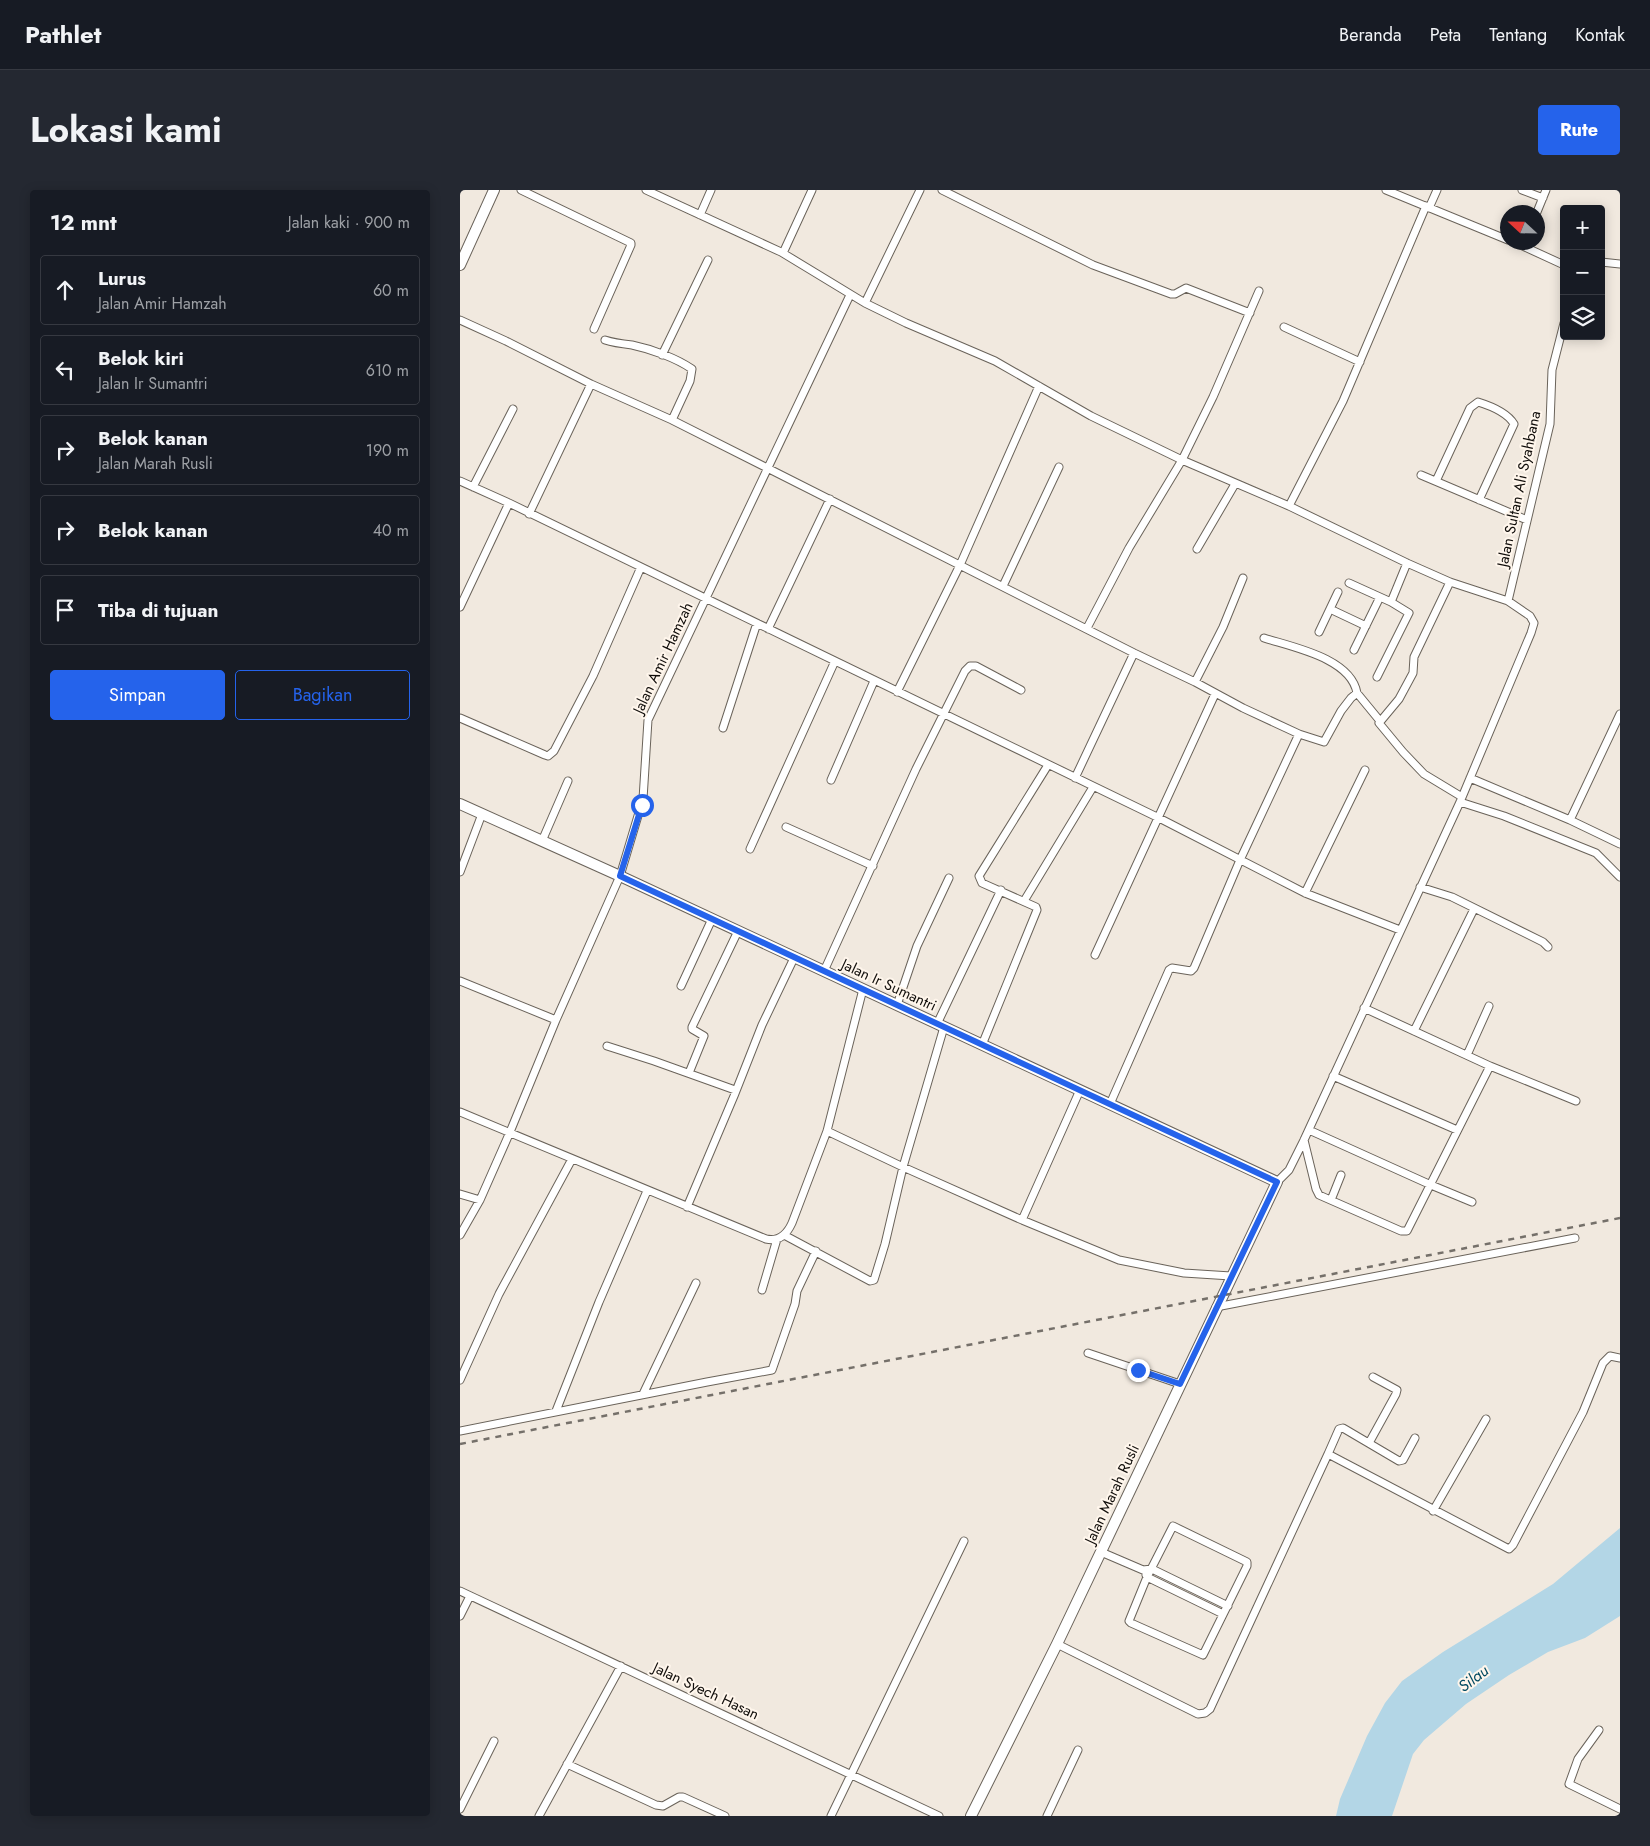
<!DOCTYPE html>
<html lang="id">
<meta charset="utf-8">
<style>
:root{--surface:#171b24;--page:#242831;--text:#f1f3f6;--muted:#9ea1a6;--line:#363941;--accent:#2563eb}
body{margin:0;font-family:Jost,sans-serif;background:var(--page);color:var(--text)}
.controls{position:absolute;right:15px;top:15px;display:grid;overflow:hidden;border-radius:5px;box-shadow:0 2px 12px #0003}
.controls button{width:45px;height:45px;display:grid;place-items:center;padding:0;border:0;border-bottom:1px solid var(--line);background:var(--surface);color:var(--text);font:25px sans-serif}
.compass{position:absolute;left:1040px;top:15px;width:45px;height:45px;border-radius:50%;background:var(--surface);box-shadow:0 2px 12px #0003;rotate:292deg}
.stop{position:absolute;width:15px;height:15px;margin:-11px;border:4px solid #2563eb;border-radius:50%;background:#fff}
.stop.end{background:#2563eb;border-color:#fff;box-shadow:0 1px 5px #0008}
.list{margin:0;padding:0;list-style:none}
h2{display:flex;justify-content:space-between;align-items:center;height:65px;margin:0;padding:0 20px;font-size:21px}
h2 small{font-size:16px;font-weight:400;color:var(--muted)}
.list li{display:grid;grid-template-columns:32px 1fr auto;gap:15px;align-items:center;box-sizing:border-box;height:70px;margin:0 10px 10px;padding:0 10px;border:1px solid var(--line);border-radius:5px}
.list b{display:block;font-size:19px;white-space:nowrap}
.list p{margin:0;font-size:16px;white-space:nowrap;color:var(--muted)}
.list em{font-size:16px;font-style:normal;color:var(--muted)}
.actions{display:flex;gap:10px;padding:15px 20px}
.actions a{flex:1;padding:11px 0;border:1px solid var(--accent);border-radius:5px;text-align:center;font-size:18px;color:var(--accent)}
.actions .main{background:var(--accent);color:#fff}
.icon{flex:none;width:28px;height:28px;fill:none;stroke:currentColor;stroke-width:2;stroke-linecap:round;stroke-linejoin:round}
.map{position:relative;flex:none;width:1160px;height:1626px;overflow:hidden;border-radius:5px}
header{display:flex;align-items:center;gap:30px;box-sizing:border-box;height:70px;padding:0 25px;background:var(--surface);border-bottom:1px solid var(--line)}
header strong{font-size:24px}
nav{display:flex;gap:28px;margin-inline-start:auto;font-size:18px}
.intro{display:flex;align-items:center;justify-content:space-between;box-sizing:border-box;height:120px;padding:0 30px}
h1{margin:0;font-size:35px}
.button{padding:12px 22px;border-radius:5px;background:var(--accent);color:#fff;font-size:18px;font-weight:700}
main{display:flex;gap:30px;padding:0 30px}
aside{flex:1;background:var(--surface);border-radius:5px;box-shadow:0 2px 12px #0003}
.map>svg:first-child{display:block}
.water{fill:#b3d6e6}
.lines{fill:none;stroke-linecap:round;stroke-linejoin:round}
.street-casing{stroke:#6a635a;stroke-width:9}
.secondary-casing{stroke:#6a635a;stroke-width:12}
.street{stroke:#fff;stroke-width:7}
.secondary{stroke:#fff;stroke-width:10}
.rail{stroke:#75706a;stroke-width:2.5;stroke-dasharray:6 6;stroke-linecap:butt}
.route{stroke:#2563eb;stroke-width:6}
.labels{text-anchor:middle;stroke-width:4;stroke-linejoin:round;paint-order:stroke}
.street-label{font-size:15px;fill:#100d0a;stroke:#fff6ec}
.water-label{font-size:16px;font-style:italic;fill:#024a61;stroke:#fff6ec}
</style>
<header>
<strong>Pathlet</strong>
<nav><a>Beranda</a><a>Peta</a><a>Tentang</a><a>Kontak</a></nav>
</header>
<div class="intro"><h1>Lokasi kami</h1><a class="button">Rute</a></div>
<main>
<aside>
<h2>12 mnt<small>Jalan kaki · 900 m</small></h2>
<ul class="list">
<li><svg class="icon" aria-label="ahead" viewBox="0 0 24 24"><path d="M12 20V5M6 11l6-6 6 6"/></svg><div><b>Lurus</b><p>Jalan Amir Hamzah</p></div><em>60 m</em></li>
<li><svg class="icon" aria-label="left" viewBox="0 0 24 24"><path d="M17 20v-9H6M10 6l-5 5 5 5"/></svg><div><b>Belok kiri</b><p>Jalan Ir Sumantri</p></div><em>610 m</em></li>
<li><svg class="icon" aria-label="right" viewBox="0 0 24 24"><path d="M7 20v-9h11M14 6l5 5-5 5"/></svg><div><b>Belok kanan</b><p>Jalan Marah Rusli</p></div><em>190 m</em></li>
<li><svg class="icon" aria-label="right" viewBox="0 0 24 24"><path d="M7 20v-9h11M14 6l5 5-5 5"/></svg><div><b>Belok kanan</b></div><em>40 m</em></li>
<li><svg class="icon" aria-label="arrive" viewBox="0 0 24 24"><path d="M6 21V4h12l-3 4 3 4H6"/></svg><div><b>Tiba di tujuan</b></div></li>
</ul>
<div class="actions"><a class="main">Simpan</a><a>Bagikan</a></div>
</aside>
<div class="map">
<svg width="1160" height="1626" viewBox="0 0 1160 1626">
<rect width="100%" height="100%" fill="#f1e9df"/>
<!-- water -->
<path class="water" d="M 1160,1338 L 1160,1426 L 1125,1448 L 1088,1462 L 1049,1485 L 1006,1514 L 964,1550 L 953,1564 L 932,1626 L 876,1626 L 880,1609 L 907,1546 L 925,1513 L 942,1491 L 983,1462 L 1093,1394 Z"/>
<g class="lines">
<defs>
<path id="street" d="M 61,0 L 171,53 L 171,55 L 134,139
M 186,0 L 321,62 L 405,113 L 446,133 L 535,171 L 631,226 L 722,270 L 829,316 L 947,373 L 990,392 L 1048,411 L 1070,426 L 1074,433 L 1071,443 L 1000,612 L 844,950 L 829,980 L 817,992
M 482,0 L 633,75 L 711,104 L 715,104 L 726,98 L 790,123
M 926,0 L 1048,50
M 1062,0 L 1083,8
M 969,18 L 977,0
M 1077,22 L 1086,0
M 240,25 L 251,0
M 1054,52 L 1104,75
M 323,63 L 352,0
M 1141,72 L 1160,74
M 405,113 L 460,0
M 0,130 L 46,151 L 131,194 L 212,230 L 674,463 L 735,492 L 783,518 L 839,544 L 780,670 L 734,778 L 731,781 L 712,778 L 709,780 L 650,914
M 824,137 L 900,172
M 145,150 C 154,153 163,154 172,155 C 191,159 216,168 232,179 L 230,191 L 212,230
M 202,165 L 248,70
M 961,285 L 1067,330
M 0,291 L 49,313 L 699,628 L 845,703 L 940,740
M 976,291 L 1010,218 L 1018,212 C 1031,216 1047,222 1054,234 L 1019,310
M 13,297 L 53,219
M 829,316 L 883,211 L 966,16
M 69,324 L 131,194
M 737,359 L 775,294
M 990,392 L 954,467 L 953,483 L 939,509 L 919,533 L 943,562 L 964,584 L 1002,607
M 889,393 L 931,412 L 949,423 L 917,487
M 543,396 L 599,277
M 1048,411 L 1090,234 L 1092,180 L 1104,133
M 931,412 L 947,373
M 0,417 L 49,313
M 870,419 L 906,436
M 627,438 L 669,358 L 722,270 L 753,207 L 799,101
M 308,439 L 370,309
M 859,442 L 878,402
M 804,448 C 832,457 891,468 897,503 L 891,508 L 881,521 L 864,552 L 839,544
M 894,460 L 920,407
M 735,492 L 763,437 L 783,388
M 437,502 L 500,375 L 579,196
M 897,503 L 920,531
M 0,528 L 85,565 L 88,566 L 94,561 L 133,486 L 181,377
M 263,538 L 297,433
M 615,588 L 674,463
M 1010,588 L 1110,630 L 1160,654
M 371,590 L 414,491
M 1000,612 L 1044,626 L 1136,663 L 1160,687
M 1110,630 L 1160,524
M 326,637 L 413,676
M 82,651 L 108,591
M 290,659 L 375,471
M 0,682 L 22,624
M 960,697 L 992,707 L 1083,752 L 1088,757
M 845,703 L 905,580
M 564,711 L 633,597
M 635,765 L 755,504
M 364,781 L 456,579 L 505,481 L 510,476 L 516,476 L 561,500
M 0,791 L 96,830
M 221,796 L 252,729
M 437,815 L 457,756 L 489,688
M 904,818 L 1030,876 L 1116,911
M 477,834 L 541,700
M 954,841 L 1014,719
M 522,855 L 577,720 L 576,717 L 522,693 L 519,686 L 588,575
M 147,856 L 194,871 L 275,900
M 1007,865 L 1029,816
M 229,883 L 244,846 L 232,839 L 232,837 L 278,741
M 873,886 L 997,940
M 0,922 L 306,1049 C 319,1052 327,1044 332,1033 L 367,941 L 403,799
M 849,940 L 971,995 L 1012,1012
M 367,941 L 443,977 L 562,1030 L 659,1070 L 724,1083 L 771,1086
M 844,950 L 856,999 L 859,1005 L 941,1041 L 947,1041 L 1030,876
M 0,1004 L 20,1010
M 871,1010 L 881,985
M 227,1017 L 274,906 L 302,835 L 334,768
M 562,1030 L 620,900
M 0,1045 L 20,1010 L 50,942 L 96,830 L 160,686 L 183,609 L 188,530 L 390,105
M 324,1045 L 410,1091 L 414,1090 L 425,1054 L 443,977 L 484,837
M 302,1100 L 317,1049
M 756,1117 L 1115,1048
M 628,1163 L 720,1194
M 0,1190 L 39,1104 L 112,969
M 183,1204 L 236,1093
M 96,1221 L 139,1112 L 187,1001
M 0,1241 L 247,1192 L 312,1180 L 335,1114 L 337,1101 L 356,1061
M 909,1253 L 936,1204 L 937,1200 L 913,1187
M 868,1264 L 879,1239 L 883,1238 L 939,1271 L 943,1270 L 955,1248
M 973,1321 L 1026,1229
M 713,1336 L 787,1372 L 787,1376 L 743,1465 L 671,1433 L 669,1431 L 687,1387 Z
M 641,1362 L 683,1380 L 692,1379 L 768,1416
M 686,1385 L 687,1387 L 763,1424
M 0,1401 L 479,1626
M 0,1426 L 10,1406
M 597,1454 L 738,1524 L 745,1523 L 750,1519 L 868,1264 L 1049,1359 L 1053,1355 L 1123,1222 L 1143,1173 L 1150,1166 L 1160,1168
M 1139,1540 L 1118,1569 L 1109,1594 L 1160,1619
M 107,1574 L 196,1615 L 203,1616 L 219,1607 L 223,1607 L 265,1626
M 0,1619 L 34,1551
M 79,1626 L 161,1476
M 371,1626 L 504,1351
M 587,1626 L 618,1560"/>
<path id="secondary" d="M 0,75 L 34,0
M 0,614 L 160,686 L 817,992 L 597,1454 L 511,1626"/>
</defs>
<!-- street casing -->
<use href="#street" class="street-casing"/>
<!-- secondary casing -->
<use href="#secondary" class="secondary-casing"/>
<!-- street -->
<use href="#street" class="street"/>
<!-- secondary -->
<use href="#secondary" class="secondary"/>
<!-- rail -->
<path class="rail" d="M 0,1254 L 1160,1028"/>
</g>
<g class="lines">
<!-- route -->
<path class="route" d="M 182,615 L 160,686 L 817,992 L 720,1194 L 678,1180"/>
</g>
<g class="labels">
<!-- street labels -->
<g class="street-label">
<text transform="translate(1059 299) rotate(-78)" y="5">Jalan Sultan Ali Syahbana</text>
<text transform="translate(203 468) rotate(-65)" y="5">Jalan Amir Hamzah</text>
<text transform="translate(429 795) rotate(25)" y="5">Jalan Ir Sumantri</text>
<text transform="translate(652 1304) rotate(-65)" y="5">Jalan Marah Rusli</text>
<text transform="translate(246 1501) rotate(25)" y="5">Jalan Syech Hasan</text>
</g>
<!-- water labels -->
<g class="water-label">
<text transform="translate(1013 1488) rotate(-37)" y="6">Silau</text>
</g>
</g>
</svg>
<div class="controls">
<button>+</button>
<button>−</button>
<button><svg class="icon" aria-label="layers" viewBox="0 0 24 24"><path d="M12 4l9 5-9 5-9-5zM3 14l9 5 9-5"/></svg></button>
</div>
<svg class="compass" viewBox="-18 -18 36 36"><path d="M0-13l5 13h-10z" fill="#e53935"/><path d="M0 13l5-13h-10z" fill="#9ea1a6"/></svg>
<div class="stop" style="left:182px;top:615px"></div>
<div class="stop end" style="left:678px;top:1180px"></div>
</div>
</main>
